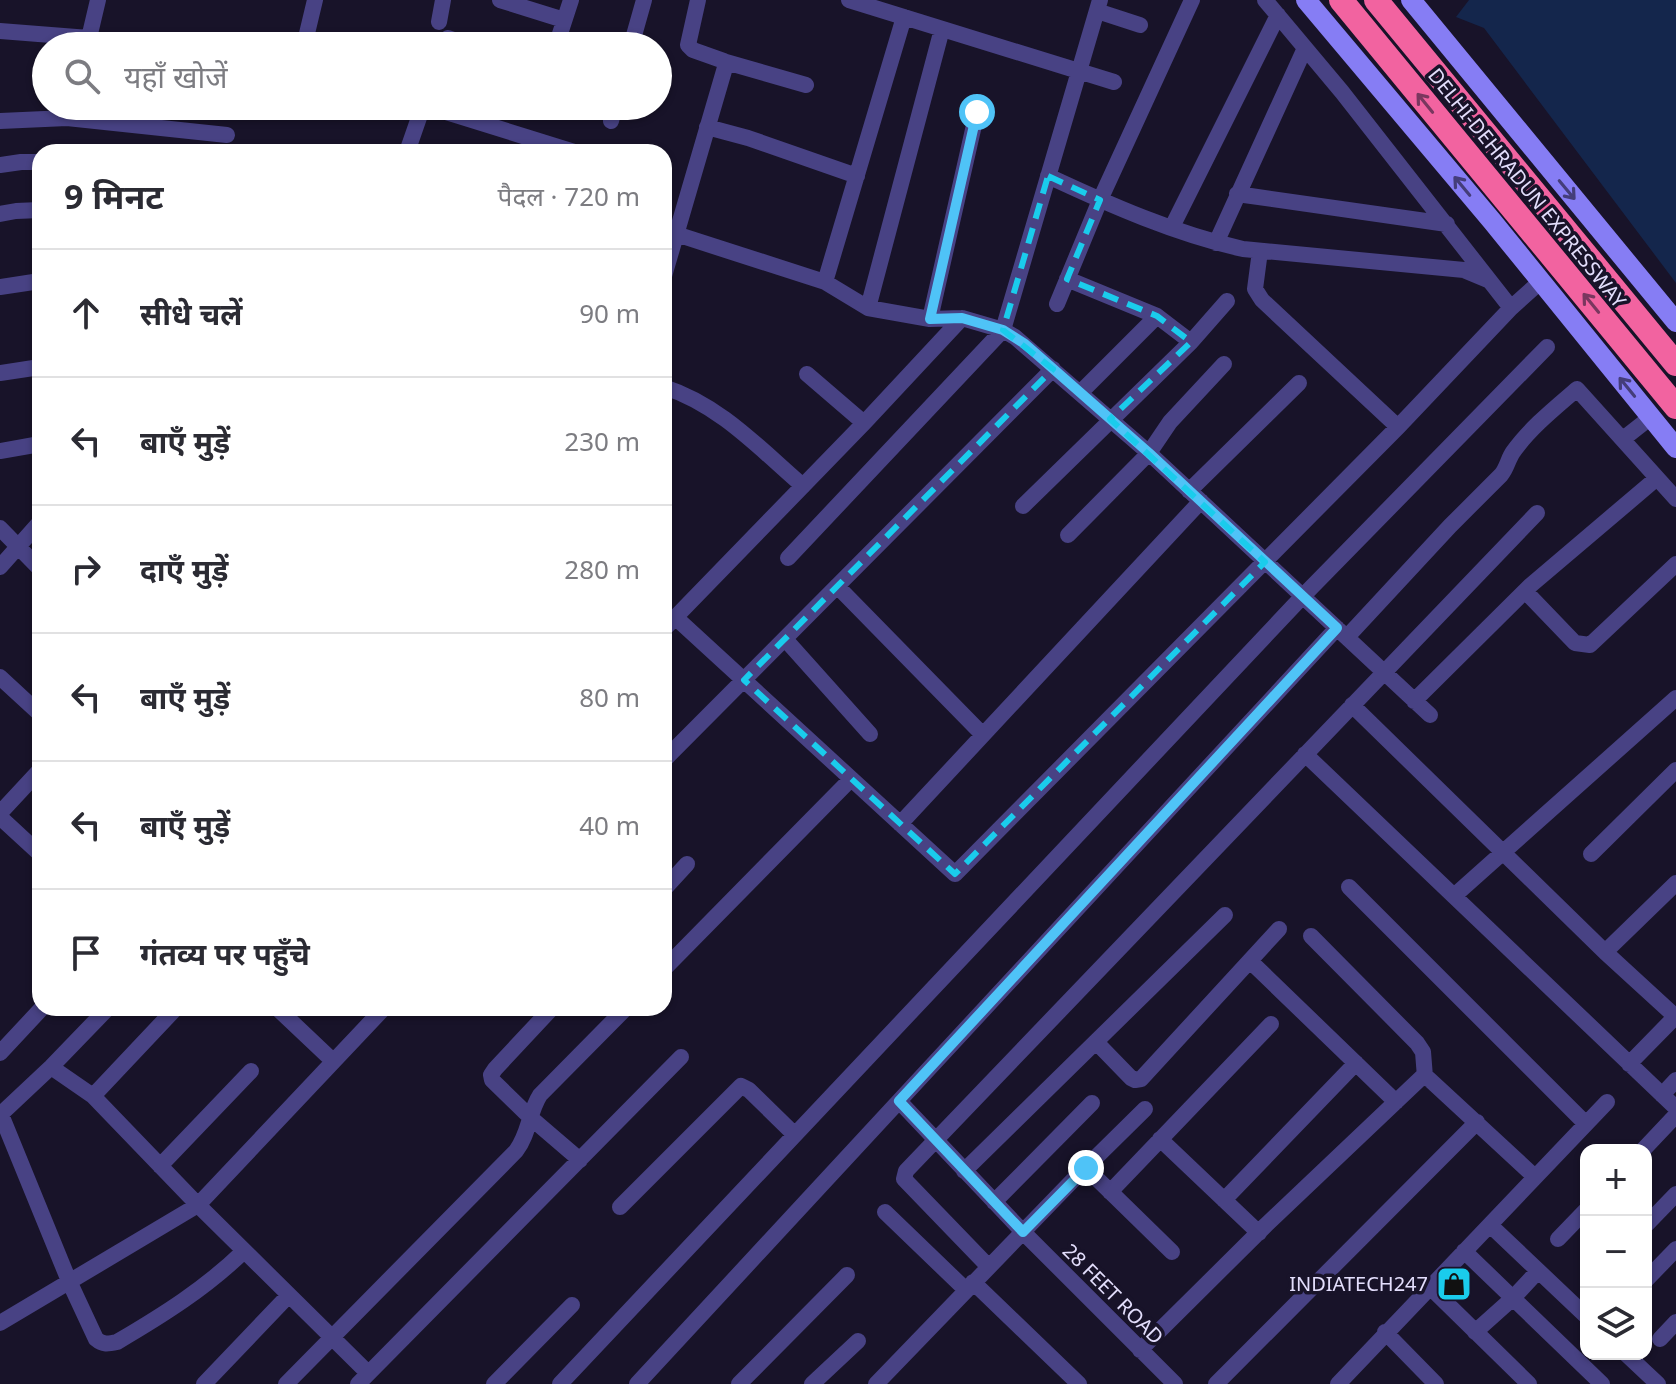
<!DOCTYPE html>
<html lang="hi">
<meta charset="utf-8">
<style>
:root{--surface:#fff;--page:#f7f7f7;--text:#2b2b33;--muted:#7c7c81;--line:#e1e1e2}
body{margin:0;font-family:"Noto Sans","Noto Sans Devanagari",sans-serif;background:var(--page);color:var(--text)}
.controls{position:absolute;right:24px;bottom:24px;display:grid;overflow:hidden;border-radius:16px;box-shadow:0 2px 6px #0004}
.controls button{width:72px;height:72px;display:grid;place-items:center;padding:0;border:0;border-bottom:2px solid var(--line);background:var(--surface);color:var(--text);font:40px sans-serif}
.stop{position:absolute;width:24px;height:24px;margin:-18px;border:6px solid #4fc3f7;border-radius:50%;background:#fff}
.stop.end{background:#4fc3f7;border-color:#fff;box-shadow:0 2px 8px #0008}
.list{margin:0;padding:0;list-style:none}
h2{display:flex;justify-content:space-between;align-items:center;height:104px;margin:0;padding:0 32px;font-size:34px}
h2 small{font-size:26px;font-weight:400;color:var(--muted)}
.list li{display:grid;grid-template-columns:52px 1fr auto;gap:24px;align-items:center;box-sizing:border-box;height:128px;padding:0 32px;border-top:2px solid var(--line)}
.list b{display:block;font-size:30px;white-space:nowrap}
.list em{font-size:26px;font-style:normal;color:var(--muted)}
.icon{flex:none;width:44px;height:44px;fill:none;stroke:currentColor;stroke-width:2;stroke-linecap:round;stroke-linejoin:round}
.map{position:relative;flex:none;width:1676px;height:1384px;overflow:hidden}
.search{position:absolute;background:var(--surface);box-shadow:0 2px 6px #0004;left:32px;top:32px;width:640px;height:88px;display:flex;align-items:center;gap:20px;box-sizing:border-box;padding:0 28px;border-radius:44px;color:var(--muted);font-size:30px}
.panel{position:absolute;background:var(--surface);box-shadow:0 2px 6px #0004;left:32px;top:144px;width:640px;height:872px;border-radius:24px}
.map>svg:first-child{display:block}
.water{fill:#14264c}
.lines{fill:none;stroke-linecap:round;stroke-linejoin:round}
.street{stroke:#484284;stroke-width:16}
.secondary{stroke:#867df4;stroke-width:20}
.highway{stroke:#f263a0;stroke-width:24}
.oneway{stroke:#7a375f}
.oneway2{stroke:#443d7a}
.route{stroke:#4fc3f7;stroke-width:10}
.marked{fill:none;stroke:#1accec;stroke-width:6;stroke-dasharray:16 10;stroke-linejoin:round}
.labels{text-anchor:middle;stroke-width:7;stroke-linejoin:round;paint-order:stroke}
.street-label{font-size:20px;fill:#e3defc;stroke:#181329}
.poi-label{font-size:20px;fill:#e3defc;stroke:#181329;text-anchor:end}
</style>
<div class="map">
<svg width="1676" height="1384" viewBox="0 0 1676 1384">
<rect width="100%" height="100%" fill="#181329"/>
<!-- water -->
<path class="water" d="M 1469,0 L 1676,0 L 1676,283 L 1484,28 L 1456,17 Z"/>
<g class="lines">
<!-- street -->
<path class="street" d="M 500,0 L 564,20
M 849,0 L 1114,82
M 1265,0 L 1342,92 L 1511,308
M 1097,11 L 1140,25
M 439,22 L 443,0
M 0,31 L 89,38 L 144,46
M 89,38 L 98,0
M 448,38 L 471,46
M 304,46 L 315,0
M 556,46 L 571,0
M 631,46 L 644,0
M 726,62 L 806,85
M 427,106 L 574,152
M 0,121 L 67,118 L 227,135
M 611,121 L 615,106
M 707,127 L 748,138 L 857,176
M 407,152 L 423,106
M 0,165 L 21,162 L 40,162
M 1048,176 C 1110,205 1176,234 1243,249 L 1464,270 L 1488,280
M 1237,194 L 1447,224
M 0,214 L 16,211 L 40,210
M 1172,227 L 1278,15
M 676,234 L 825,282 L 868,308 L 930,319 L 962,318 L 1003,330 L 1015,337 L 1149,453 L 1430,715
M 1216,243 L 1305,48
M 1260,251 L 1255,289 L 1262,300 L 1398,427
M 664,276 L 726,64 L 724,61 L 693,50 L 688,45 L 698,0
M 1067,279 L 1157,316 L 1191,342
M 825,282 L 904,17
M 0,287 L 40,281
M 1057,304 L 1100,200 L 1192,0
M 868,308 L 942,29
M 930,319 L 977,112
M 0,373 L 40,367
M 807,374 L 864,423
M 664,387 C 720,405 759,448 803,486
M 1080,393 L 1157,316
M 1623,439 L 1651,417
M 0,451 L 40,444
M 1189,491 L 1299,383
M 1023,506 L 1191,342 L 1227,301
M 0,528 L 40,569
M 1068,535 L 1149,453 L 1170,422 L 1224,364
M 788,558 L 1003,330 L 1100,0
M 0,567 L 40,522
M 837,586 L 983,735
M 1525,591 L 1575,643 L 1590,645 L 1676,564
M 675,617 L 955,874 L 1398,427 L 1511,308 L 1541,281
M 664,629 L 864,423 L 962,318
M 1347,637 L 1450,526 L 1501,475 C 1507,468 1508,459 1513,452 C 1530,428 1555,408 1577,389 L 1676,499
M 785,639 L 870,734
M 0,677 L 40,714
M 1414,701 L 1531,585 L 1657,478
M 1352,705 L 1605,952 L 1676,1017
M 1305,754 L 1676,1108
M 664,760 L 1053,369
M 0,813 L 40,770
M 0,817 L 40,854
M 900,824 L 1201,501
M 1591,854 L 1676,770
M 1349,887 L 1586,1124
M 664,889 L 687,864
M 1454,896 L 1676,698
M 1311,936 L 1417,1043 L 1423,1052 L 1425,1077
M 1605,952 L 1676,883
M 1250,961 L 1396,1102
M 664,969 L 851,779
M 277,1008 L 333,1061
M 552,1008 L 495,1069 L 491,1075 L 492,1080 L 531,1118 L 580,1160
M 1096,1042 L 1131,1078 L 1135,1080 L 1141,1079 L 1279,929
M 0,1053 L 42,1008
M 1629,1064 L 1676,1016
M 51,1067 L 93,1096 L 198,1205 L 368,1373
M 1662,1095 L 1676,1080
M 93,1096 L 176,1008
M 899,1101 L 1023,1232 L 1175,1384
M 0,1112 L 69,1281 L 96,1339 C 103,1345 108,1344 117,1342 C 163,1315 206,1288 244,1251
M 1,1114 L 51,1067 L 108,1008
M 1160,1139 L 1259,1233
M 1643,1150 L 1676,1115
M 160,1166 L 251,1071
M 1086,1168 L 1172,1252
M 964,1171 L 1225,915
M 1110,1192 L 1271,1024
M 1224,1200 L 1356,1063
M 994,1202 L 1092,1103
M 620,1207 L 741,1086 L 749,1090 L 795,1135
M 885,1212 L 966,1290
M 1490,1225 L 1586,1316
M 1646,1225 L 1676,1194
M 1558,1239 L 1586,1210
M 1464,1251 L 1602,1384
M 989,1267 L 904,1179 L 906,1171 L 1537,513
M 1646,1280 L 1676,1249
M 973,1282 L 1079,1384
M 1430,1287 L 1529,1384
M 0,1323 L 198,1205 L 384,1008
M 1385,1332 L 1436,1384
M 1475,1332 L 1513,1298 L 1538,1271
M 1660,1339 L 1676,1322
M 1140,1350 L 1266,1225 L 1422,1077 L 1429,1079 L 1535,1177
M 1626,1354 L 1658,1384
M 204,1384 L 289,1295
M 286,1384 L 516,1151 C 529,1134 529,1112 540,1095 L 626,1008
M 358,1384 L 681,1057
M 494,1384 L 572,1305
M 560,1384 L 1302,597 L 1547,347
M 637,1384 L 1337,628
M 739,1384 L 847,1275
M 812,1384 L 858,1341
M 876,1384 L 1075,1178 L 1145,1109
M 1216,1384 L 1477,1122
M 1338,1384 L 1607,1102"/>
<!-- secondary -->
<path class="secondary" d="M 1306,0 L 1492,221 L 1676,448
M 1411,0 L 1676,322"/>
<!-- highway -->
<path class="highway" d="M 1341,0 L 1676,407
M 1376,0 L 1676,364"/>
</g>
<!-- one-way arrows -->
<defs><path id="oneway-shaft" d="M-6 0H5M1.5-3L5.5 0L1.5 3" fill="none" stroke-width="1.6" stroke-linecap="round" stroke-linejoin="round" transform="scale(2)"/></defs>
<g class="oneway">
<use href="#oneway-shaft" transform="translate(1425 103) rotate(-129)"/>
<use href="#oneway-shaft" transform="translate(1591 303) rotate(-129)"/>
</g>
<g class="oneway2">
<use href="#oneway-shaft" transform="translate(1462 186) rotate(-130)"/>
<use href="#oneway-shaft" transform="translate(1567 190) rotate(50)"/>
<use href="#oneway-shaft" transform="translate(1627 387) rotate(-129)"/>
</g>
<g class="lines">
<!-- route -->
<path class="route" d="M 977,112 L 930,319 L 962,318 L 1003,330 L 1025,344 L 1149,453 L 1337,628 L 899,1101 L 1023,1232 L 1086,1168"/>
</g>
<!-- marked area -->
<path class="marked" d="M 1048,176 L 1100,200 L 1067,279 L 1157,316 L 1191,342 L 1110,419 L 1265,562 L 955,874 L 744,680 L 1053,369 L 1003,330 Z"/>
<!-- icons -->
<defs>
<symbol id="shop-square" viewBox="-11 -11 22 22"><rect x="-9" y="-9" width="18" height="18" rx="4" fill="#1accec" stroke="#181329"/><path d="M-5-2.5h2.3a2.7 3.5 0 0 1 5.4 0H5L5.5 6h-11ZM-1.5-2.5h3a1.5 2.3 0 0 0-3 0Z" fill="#111"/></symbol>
</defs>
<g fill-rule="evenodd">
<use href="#shop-square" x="1434" y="1264" width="40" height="40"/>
</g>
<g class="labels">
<!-- street labels -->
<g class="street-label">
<text transform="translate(1527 188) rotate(51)" y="7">DELHI-DEHRADUN EXPRESSWAY</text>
<text transform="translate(1113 1294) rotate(45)" y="7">28 FEET ROAD</text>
</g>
<!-- poi labels -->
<g class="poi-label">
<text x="1428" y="1291">INDIATECH247</text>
</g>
</g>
</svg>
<div class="controls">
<button>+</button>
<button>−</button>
<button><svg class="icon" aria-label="layers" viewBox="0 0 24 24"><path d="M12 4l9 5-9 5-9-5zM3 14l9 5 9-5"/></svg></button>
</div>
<div class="stop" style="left:977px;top:112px"></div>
<div class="stop end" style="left:1086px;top:1168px"></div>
<div class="search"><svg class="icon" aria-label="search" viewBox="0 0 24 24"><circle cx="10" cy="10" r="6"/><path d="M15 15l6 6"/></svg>यहाँ खोजें</div>
<section class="panel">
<h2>9 मिनट<small>पैदल · 720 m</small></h2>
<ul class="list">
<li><svg class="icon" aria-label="ahead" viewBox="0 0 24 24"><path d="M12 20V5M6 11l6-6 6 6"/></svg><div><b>सीधे चलें</b></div><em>90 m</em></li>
<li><svg class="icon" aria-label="left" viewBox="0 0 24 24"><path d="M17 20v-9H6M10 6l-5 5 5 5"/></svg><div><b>बाएँ मुड़ें</b></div><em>230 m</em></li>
<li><svg class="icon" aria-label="right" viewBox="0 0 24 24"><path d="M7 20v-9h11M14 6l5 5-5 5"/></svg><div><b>दाएँ मुड़ें</b></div><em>280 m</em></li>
<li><svg class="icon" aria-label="left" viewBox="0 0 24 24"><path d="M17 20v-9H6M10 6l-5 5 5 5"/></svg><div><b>बाएँ मुड़ें</b></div><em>80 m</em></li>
<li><svg class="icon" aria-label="left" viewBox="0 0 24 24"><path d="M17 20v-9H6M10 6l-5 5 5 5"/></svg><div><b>बाएँ मुड़ें</b></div><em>40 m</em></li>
<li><svg class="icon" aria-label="arrive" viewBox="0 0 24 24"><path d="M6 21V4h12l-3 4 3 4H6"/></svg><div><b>गंतव्य पर पहुँचे</b></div></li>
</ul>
</section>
</div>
